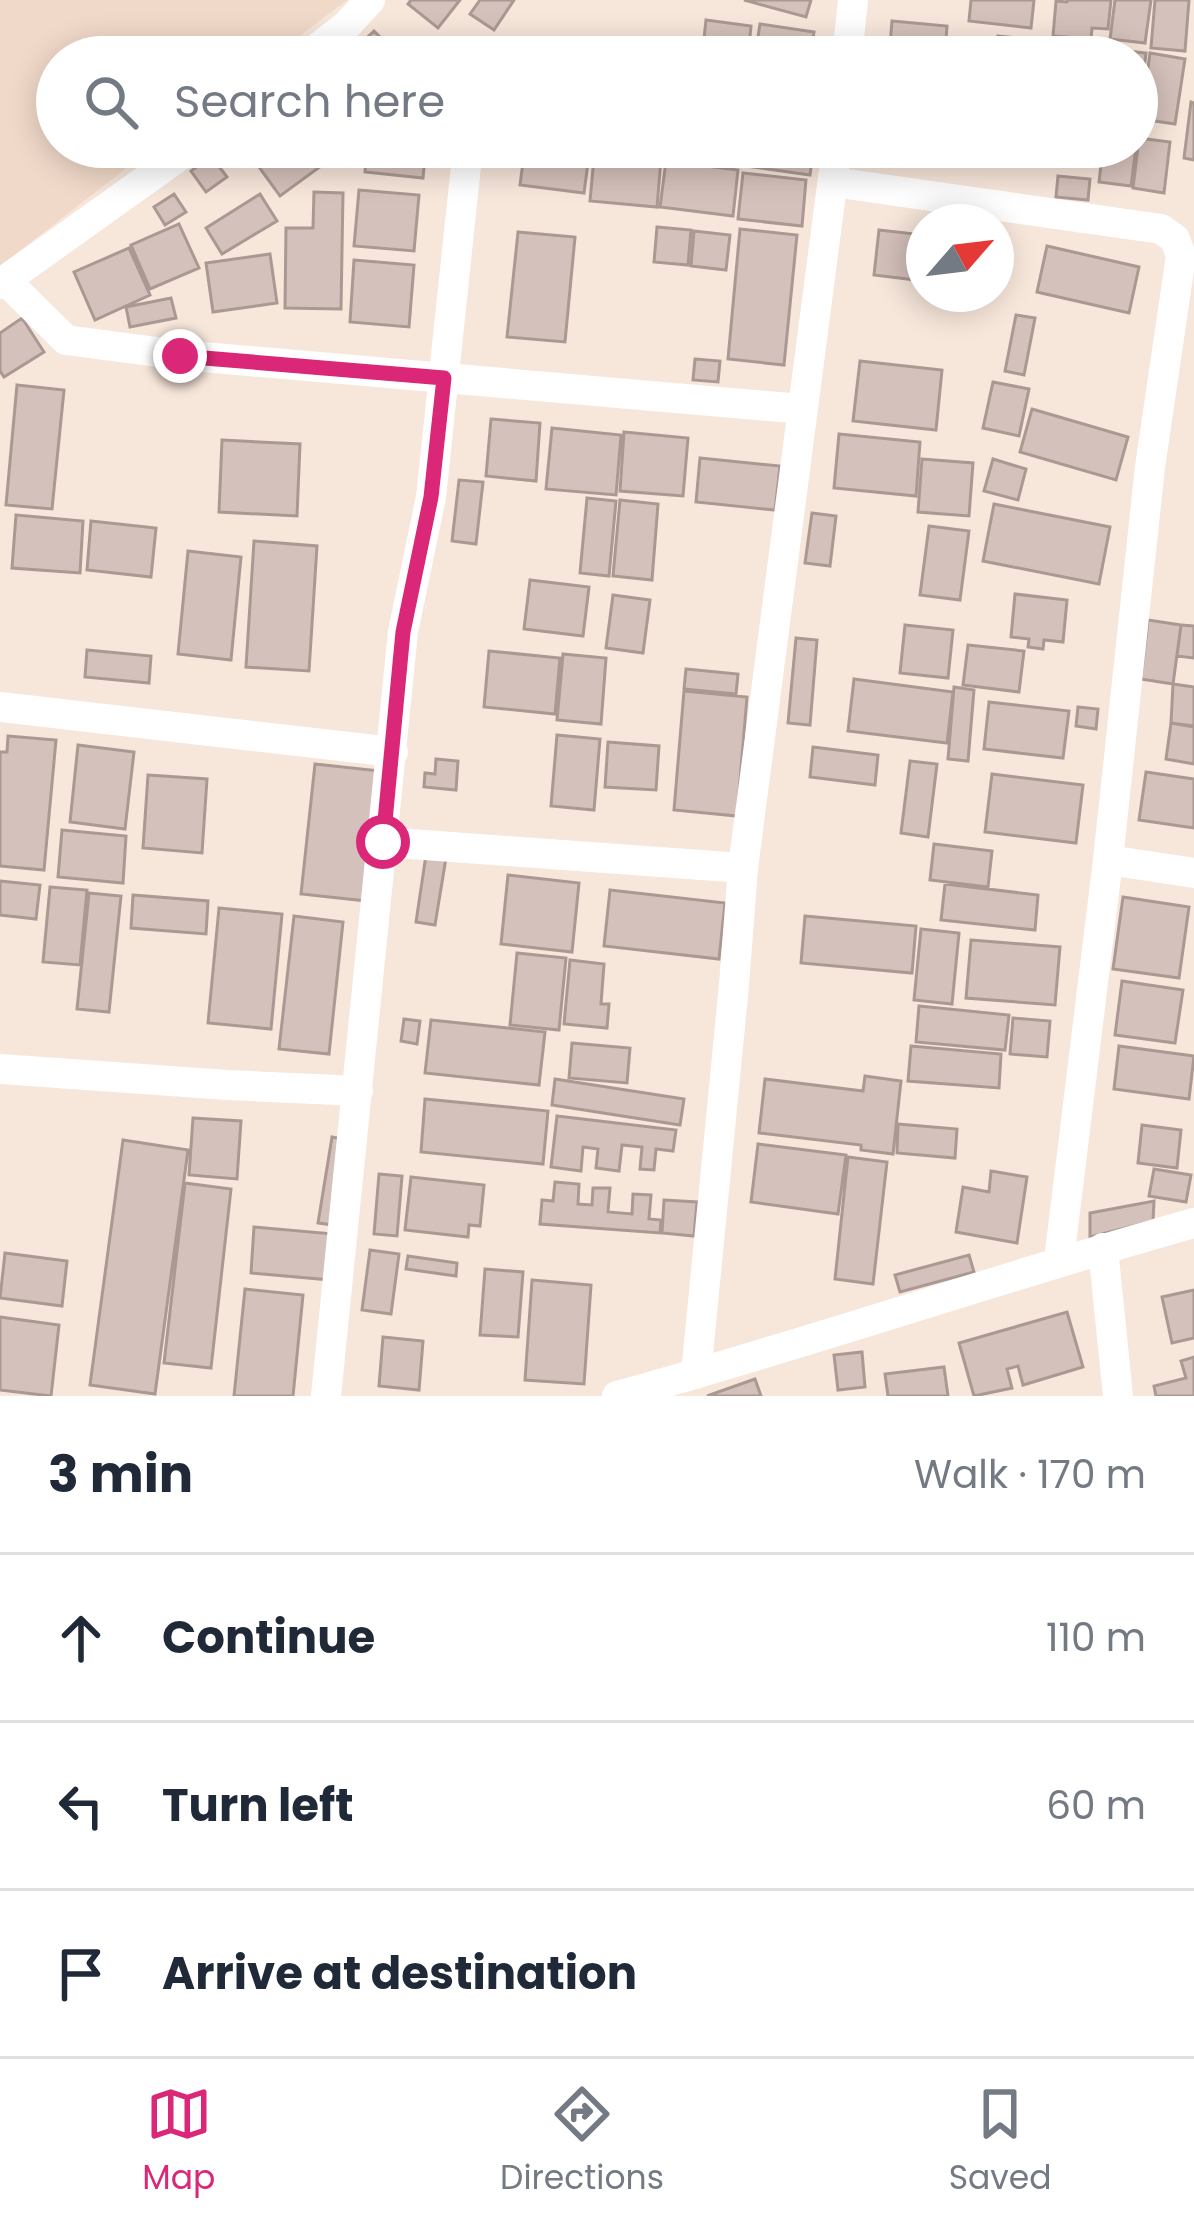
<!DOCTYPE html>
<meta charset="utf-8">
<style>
:root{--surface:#fff;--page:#f2f2f3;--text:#1f2937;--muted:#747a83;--line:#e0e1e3;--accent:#db2777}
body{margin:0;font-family:Poppins,sans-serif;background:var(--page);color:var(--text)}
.compass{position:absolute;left:906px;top:204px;width:108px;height:108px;border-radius:50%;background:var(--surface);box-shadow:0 6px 30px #0003;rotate:62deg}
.stop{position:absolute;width:36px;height:36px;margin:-27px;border:9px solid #db2777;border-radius:50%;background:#fff}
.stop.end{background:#db2777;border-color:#fff;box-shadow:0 3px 12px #0008}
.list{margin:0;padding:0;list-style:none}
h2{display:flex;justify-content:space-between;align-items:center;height:156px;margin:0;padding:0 48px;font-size:51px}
h2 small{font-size:39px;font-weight:400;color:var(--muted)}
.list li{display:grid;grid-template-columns:78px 1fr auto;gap:36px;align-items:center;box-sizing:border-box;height:168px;padding:0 48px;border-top:3px solid var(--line)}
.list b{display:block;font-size:45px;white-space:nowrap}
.list em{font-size:39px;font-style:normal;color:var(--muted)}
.icon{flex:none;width:66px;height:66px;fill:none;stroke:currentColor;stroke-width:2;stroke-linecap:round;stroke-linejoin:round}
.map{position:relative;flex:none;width:1194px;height:1396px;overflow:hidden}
.search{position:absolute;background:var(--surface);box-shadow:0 6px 30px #0003;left:36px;right:36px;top:36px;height:132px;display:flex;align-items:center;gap:30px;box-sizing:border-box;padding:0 42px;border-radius:66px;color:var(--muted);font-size:45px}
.sheet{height:660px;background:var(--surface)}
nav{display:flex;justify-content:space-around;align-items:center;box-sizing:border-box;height:168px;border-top:3px solid var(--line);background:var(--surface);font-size:33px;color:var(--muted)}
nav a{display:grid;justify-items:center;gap:6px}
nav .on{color:var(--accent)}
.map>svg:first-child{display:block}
.built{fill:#f1d9c9}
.building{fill:#d5c1bb;stroke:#ac9893;stroke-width:3}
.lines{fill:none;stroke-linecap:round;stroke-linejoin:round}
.street{stroke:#fff;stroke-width:30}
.route{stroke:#db2777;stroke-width:15}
</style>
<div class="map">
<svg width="1194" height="1396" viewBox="0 0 1194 1396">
<rect width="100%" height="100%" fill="#f7e6da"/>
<!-- built -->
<path class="built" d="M 0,0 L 347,0 L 272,57 L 57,57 L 57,147 L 154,147 L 0,266 Z"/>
<!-- building -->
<path class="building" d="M 411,0 L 460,0 L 438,28 L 408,4 Z
M 480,0 L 514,0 L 494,30 L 470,14 Z
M 744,0 L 811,0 L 806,17 Z
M 971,0 L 1034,0 L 1031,28 L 969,21 Z
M 1068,0 L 1111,0 L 1108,29 L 1092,28 L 1091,39 L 1053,36 L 1056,1 L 1067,2 Z
M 1115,0 L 1151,0 L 1145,43 L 1110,39 Z
M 1155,0 L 1189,0 L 1185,51 L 1151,48 Z
M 706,20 L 751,26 L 748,57 L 702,57 Z
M 892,21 L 947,26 L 945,54 L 951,54 L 951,57 L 889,57 Z
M 760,24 L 814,32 L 810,57 L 755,57 Z
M 374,31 L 400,57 L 367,57 L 357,47 Z
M 998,36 L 1037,40 L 1035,57 L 996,57 Z
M 961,40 L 992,43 L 991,57 L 959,57 Z
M 1041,41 L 1103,49 L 1102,57 L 1039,57 Z
M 1110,49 L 1146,53 L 1138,119 L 1137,57 L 1109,57 Z
M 1150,53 L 1185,59 L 1175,124 L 1141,119 Z
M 1191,102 L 1194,103 L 1194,160 L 1184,158 Z
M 1139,138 L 1170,142 L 1164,193 L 1133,188 Z
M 264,147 L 324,147 L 332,158 L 280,196 L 251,156 Z
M 367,147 L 426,147 L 423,178 L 365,172 Z
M 525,147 L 590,147 L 584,193 L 520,185 Z
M 595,147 L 662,147 L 657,207 L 590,201 Z
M 749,147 L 783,147 L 813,152 L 810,175 L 746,166 Z
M 1103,147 L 1136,147 L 1131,186 L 1099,182 Z
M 211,156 L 227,177 L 206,192 L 191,171 Z
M 666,161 L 738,170 L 733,216 L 660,207 Z
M 743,173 L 806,180 L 802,226 L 738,219 Z
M 1058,176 L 1090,179 L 1088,200 L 1056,197 Z
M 359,190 L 419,195 L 414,251 L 354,246 Z
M 314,192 L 343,193 L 341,309 L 285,308 L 286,228 L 313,228 Z
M 174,194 L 186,212 L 165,225 L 154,207 Z
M 260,194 L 277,221 L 222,254 L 206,228 Z
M 179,224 L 199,268 L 150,289 L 131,245 Z
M 657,227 L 691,230 L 688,265 L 654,262 Z
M 740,229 L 797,235 L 784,365 L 728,359 Z
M 879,230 L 924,235 L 924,281 L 874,275 Z
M 694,231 L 730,235 L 726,270 L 691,266 Z
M 518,232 L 575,237 L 565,342 L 507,337 Z
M 1047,246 L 1139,267 L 1129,313 L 1037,292 Z
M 129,248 L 150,295 L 95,320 L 74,272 Z
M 270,254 L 277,303 L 213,312 L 206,263 Z
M 354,260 L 414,265 L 409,327 L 350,322 Z
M 171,298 L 176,318 L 130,327 L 126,307 Z
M 1016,315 L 1035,318 L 1024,375 L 1005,371 Z
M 22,318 L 44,352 L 4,377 L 0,371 L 0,333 Z
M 695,359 L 720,361 L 718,382 L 693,380 Z
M 860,361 L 942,370 L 936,430 L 853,421 Z
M 993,382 L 1029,389 L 1019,436 L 983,428 Z
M 17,385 L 64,390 L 52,509 L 6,505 Z
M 1032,409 L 1128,437 L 1116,480 L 1020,452 Z
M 491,419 L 540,423 L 536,481 L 486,476 Z
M 552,428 L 621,435 L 616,495 L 546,489 Z
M 624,432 L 688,438 L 683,496 L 620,491 Z
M 839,434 L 920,442 L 916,496 L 834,488 Z
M 222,440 L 300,444 L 297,516 L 219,512 Z
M 700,458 L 780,466 L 775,510 L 696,502 Z
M 922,459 L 973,463 L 969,516 L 918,512 Z
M 993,459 L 1026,469 L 1018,500 L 984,491 Z
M 459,480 L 483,482 L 476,544 L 452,541 Z
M 587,498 L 616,501 L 609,576 L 580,573 Z
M 620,500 L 658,504 L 652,580 L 613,576 Z
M 994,504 L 1110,527 L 1099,584 L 983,561 Z
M 812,513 L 836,516 L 830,566 L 805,563 Z
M 16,515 L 83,521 L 80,573 L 12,568 Z
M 91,521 L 156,528 L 151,577 L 87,570 Z
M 929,526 L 969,531 L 960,600 L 920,595 Z
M 254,541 L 317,546 L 309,671 L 246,667 Z
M 188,551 L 241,557 L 231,660 L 178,654 Z
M 530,580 L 589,587 L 583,636 L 524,629 Z
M 1015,594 L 1067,600 L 1063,642 L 1044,640 L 1043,649 L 1028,647 L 1029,639 L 1011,637 Z
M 613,595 L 650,600 L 643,653 L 606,648 Z
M 1148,620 L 1181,625 L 1173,684 L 1141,679 Z
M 905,625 L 953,630 L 948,678 L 900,673 Z
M 1181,625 L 1194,626 L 1194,658 L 1177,656 Z
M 796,638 L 817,640 L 810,725 L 788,723 Z
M 968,645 L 1024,651 L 1019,692 L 963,685 Z
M 87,650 L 151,656 L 149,683 L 85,677 Z
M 489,651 L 560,658 L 555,714 L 484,707 Z
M 563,654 L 606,658 L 601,724 L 557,720 Z
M 686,669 L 738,674 L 736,694 L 684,689 Z
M 854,679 L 953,692 L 947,743 L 848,731 Z
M 1173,684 L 1194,687 L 1194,726 L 1171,723 Z
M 954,687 L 974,690 L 968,761 L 948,759 Z
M 684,691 L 747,697 L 737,816 L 674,810 Z
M 989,702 L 1069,711 L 1063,758 L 984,749 Z
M 1078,707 L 1098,709 L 1096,729 L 1076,726 Z
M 1171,723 L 1194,727 L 1194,764 L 1166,759 Z
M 557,735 L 600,739 L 594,810 L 551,806 Z
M 8,736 L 56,740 L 44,870 L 0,866 L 0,752 L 7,752 Z
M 608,742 L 659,746 L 656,790 L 605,787 Z
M 78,745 L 134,752 L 125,829 L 70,822 Z
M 813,747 L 878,755 L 875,785 L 810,777 Z
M 436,759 L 458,761 L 456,790 L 424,787 L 425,773 L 435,774 Z
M 910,761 L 937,764 L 928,837 L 901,833 Z
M 315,764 L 380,771 L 367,901 L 301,894 Z
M 1146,772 L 1194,779 L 1194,828 L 1139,820 Z
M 992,774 L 1083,785 L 1076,843 L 985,832 Z
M 148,775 L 207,779 L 202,853 L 143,848 Z
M 62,830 L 126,836 L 123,883 L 58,877 Z
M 934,844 L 992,851 L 988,887 L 930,880 Z
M 426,855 L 446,858 L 435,925 L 416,922 Z
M 508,875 L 579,883 L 572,952 L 501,944 Z
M 0,881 L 40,885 L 36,919 L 0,915 Z
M 945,884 L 1038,895 L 1035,930 L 941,920 Z
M 50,887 L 87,890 L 80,965 L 43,962 Z
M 610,890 L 725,903 L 719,959 L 604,946 Z
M 89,893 L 121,896 L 109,1012 L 77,1009 Z
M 133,895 L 208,901 L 206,934 L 131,928 Z
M 1123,897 L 1189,907 L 1179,978 L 1113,969 Z
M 219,908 L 282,914 L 271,1029 L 208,1023 Z
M 294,916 L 343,922 L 329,1054 L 279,1049 Z
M 805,916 L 916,926 L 912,973 L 801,963 Z
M 921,929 L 959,933 L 952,1004 L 914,1000 Z
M 971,940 L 1060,947 L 1055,1005 L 966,998 Z
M 517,953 L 566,958 L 559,1030 L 510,1025 Z
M 570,960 L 604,964 L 601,1004 L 609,1004 L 607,1028 L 564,1024 Z
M 1122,981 L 1183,990 L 1175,1043 L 1115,1035 Z
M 919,1006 L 1009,1015 L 1005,1050 L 916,1042 Z
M 1013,1018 L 1050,1021 L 1047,1057 L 1010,1054 Z
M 404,1019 L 420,1021 L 417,1044 L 401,1041 Z
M 431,1020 L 545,1032 L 539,1085 L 425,1073 Z
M 572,1043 L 630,1048 L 627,1083 L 569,1078 Z
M 911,1046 L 1001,1054 L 999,1088 L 908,1081 Z
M 1119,1046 L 1194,1056 L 1189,1099 L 1114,1089 Z
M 865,1076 L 901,1081 L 893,1154 L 861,1150 L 861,1145 L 759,1133 L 765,1079 L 863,1091 Z
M 555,1079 L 684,1099 L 680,1125 L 552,1105 Z
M 425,1099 L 548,1111 L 543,1164 L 421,1152 Z
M 557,1116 L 676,1130 L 673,1151 L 656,1149 L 654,1170 L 640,1169 L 642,1147 L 622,1145 L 619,1171 L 596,1168 L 598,1149 L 583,1147 L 581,1171 L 551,1167 Z
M 193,1118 L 241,1121 L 237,1179 L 189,1175 Z
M 898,1124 L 957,1129 L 955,1158 L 897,1153 Z
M 1142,1125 L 1181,1130 L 1177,1168 L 1138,1163 Z
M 332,1137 L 348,1140 L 333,1225 L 318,1223 Z
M 123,1140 L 188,1150 L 155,1394 L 90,1385 Z
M 758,1144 L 846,1155 L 838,1214 L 751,1202 Z
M 848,1157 L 887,1162 L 873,1284 L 835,1279 Z
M 1154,1169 L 1191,1175 L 1186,1202 L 1149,1196 Z
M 991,1171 L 1027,1177 L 1017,1243 L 956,1232 L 963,1187 L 989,1192 Z
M 379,1174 L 402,1176 L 397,1236 L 374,1234 Z
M 411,1177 L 484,1185 L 480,1226 L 469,1225 L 468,1237 L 405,1230 Z
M 555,1182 L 579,1184 L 578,1204 L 592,1205 L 593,1188 L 610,1188 L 608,1212 L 632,1214 L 633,1194 L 651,1195 L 649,1219 L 661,1220 L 660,1233 L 540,1224 L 542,1200 L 553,1201 Z
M 185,1183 L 231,1189 L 211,1368 L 164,1363 Z
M 664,1200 L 697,1202 L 694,1236 L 662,1233 Z
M 1154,1201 L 1153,1221 L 1090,1237 L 1090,1213 Z
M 254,1227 L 334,1234 L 331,1280 L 251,1273 Z
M 370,1250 L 399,1254 L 391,1314 L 362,1310 Z
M 5,1253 L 67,1261 L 62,1306 L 0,1298 Z
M 969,1255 L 974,1272 L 900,1292 L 895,1275 Z
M 408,1256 L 457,1263 L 456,1276 L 406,1269 Z
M 485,1269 L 523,1272 L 518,1337 L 480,1335 Z
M 532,1280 L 591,1285 L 584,1384 L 525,1380 Z
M 245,1289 L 303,1295 L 293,1396 L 234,1396 Z
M 1194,1290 L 1194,1338 L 1172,1343 L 1162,1297 Z
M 1067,1312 L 1083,1367 L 1023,1385 L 1018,1366 L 1007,1369 L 1012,1388 L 974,1396 L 959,1343 Z
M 0,1317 L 59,1325 L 51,1396 L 0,1390 Z
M 383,1337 L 423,1341 L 419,1390 L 379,1386 Z
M 862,1352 L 865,1387 L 838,1390 L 834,1355 Z
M 1194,1357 L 1194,1396 L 1156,1396 L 1154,1386 L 1186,1378 L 1181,1361 Z
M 944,1367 L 948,1396 L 888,1396 L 885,1374 Z
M 755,1379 L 761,1396 L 707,1396 Z"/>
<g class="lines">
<!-- street -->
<path class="street" d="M 306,57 L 347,25 L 370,0
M 847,57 L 853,0
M 833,182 L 1161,229 L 1175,239 L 1181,256 L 1150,467 L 1108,860 L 1059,1260
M 5,280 L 66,340 L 180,355 L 802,409
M 0,284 L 192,147
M 0,707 L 393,752
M 383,842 L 743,868
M 1108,860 L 1194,873
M 0,1069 L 228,1085 L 358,1091
M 1103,1248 L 1118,1396
M 696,1374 L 734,985 L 743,868 L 837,147
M 326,1396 L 403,632 L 431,497 L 468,147
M 617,1396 C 811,1343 1001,1277 1194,1223"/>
</g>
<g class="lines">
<!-- route -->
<path class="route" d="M 180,356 L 444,378 L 431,497 L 403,632 L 383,842"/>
</g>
</svg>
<svg class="compass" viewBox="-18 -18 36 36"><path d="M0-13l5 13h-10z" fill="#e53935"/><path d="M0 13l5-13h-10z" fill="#747a83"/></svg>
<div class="stop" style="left:383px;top:842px"></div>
<div class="stop end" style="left:180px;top:356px"></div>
<div class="search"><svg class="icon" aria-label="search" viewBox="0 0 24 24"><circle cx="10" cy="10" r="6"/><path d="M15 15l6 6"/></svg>Search here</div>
</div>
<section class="sheet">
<h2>3 min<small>Walk · 170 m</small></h2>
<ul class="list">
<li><svg class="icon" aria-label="ahead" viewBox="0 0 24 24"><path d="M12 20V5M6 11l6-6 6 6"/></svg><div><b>Continue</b></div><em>110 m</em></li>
<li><svg class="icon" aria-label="left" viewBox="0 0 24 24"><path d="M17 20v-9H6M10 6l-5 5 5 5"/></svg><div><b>Turn left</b></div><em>60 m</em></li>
<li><svg class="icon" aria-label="arrive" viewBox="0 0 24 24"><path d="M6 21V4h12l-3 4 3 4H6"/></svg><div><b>Arrive at destination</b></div></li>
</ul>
</section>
<nav>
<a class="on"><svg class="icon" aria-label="map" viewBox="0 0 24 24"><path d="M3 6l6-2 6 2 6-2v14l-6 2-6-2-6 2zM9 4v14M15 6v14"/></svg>Map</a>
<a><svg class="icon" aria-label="directions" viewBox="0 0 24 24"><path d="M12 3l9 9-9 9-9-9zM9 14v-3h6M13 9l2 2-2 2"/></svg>Directions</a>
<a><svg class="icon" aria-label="saved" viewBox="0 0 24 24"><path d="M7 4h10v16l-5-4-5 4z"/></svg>Saved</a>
</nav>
